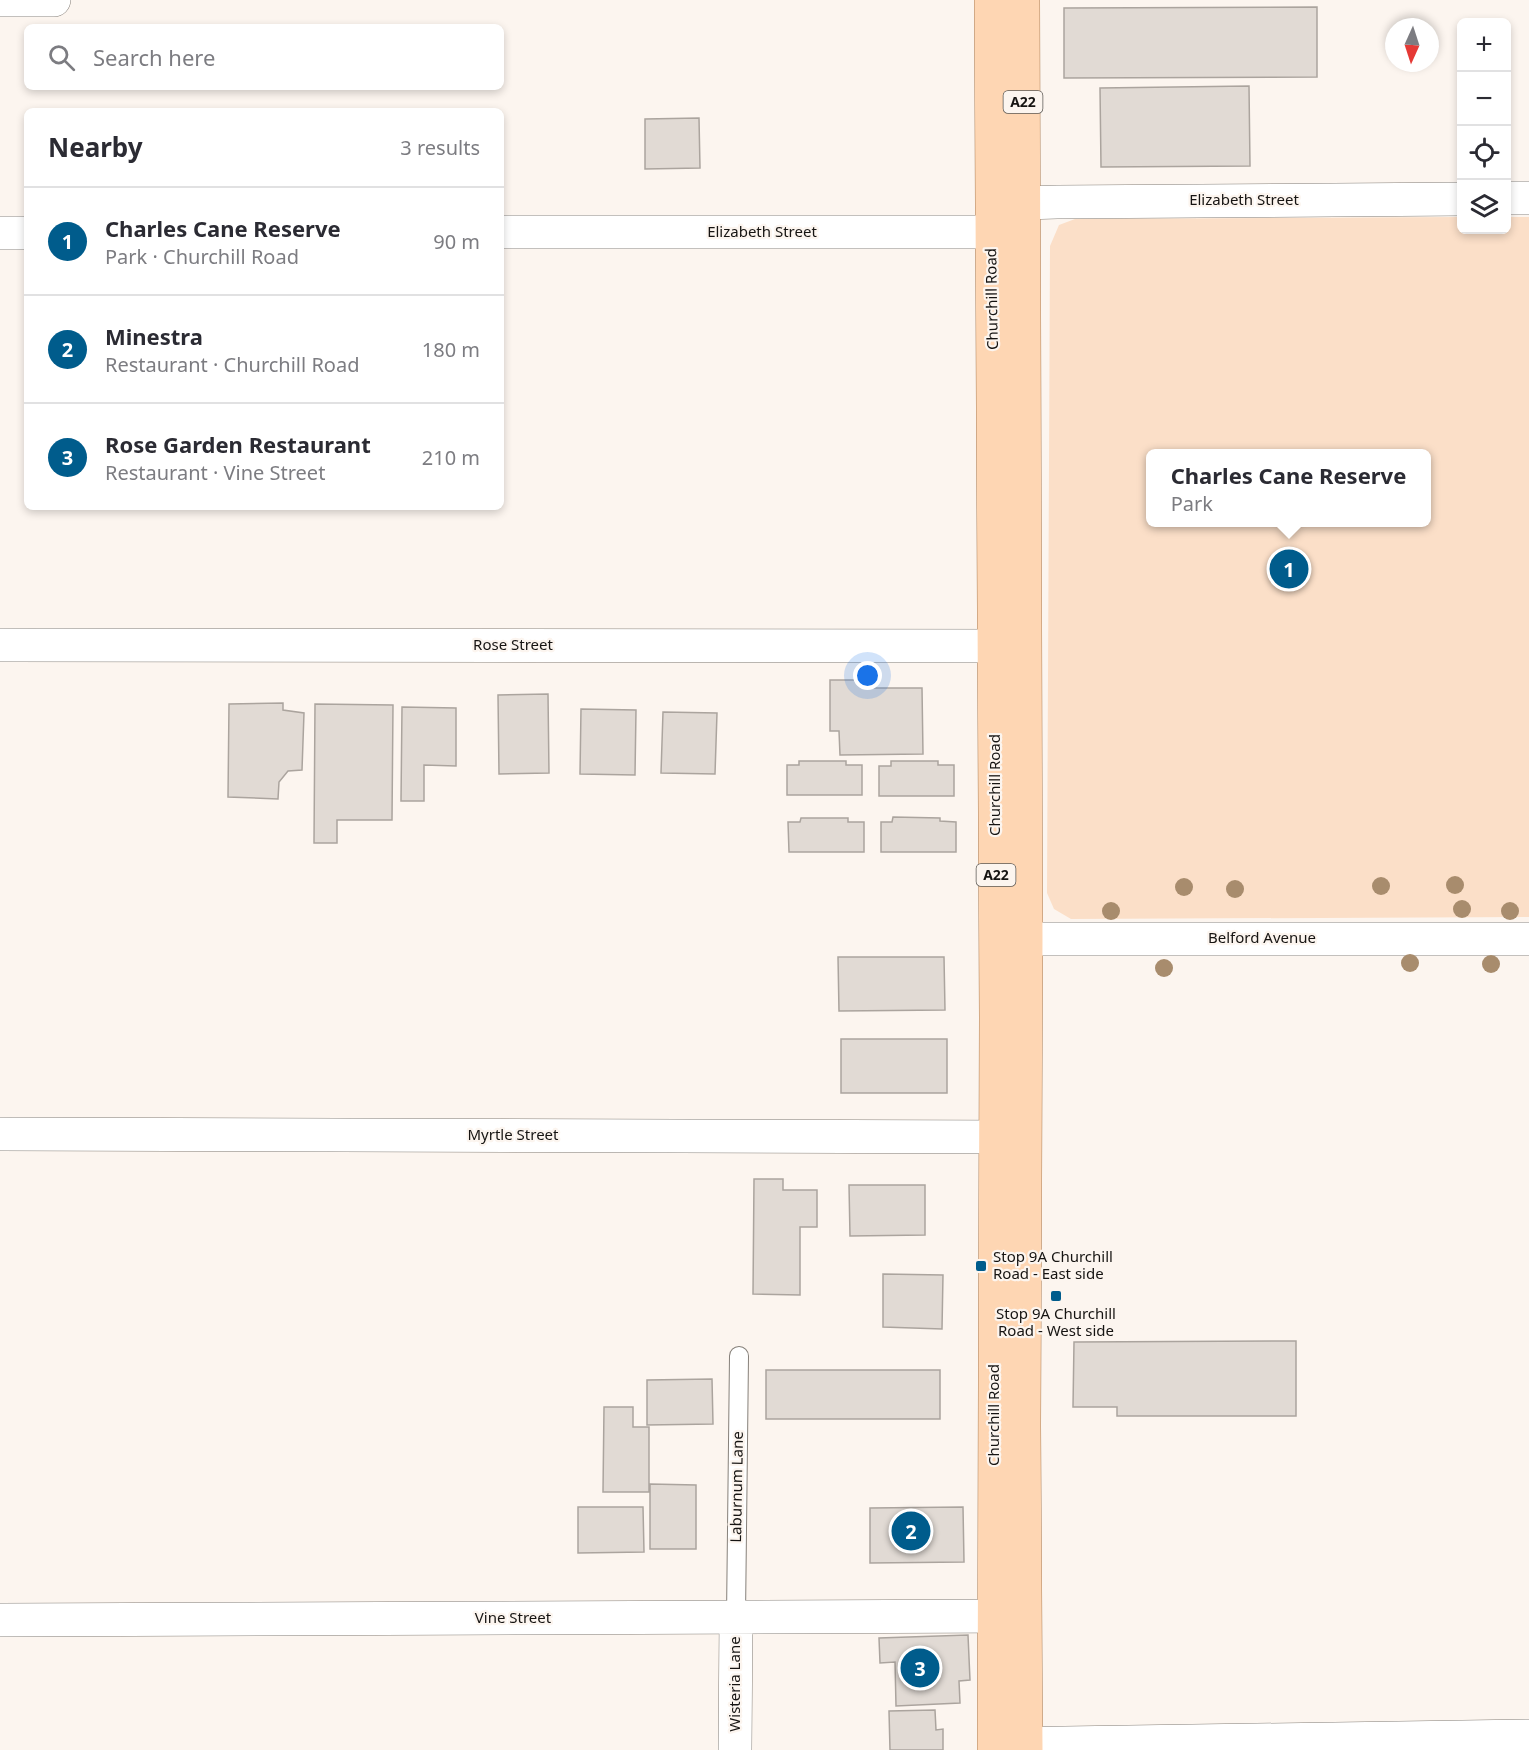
<!DOCTYPE html>
<meta charset="utf-8">
<style>
:root{--surface:#fff;--page:#f7f7f7;--text:#2b2b33;--muted:#7c7c81;--line:#e1e1e2;--accent:#005c8c}
body{margin:0;font-family:"Noto Sans",sans-serif;background:var(--page);color:var(--text)}
.controls{position:absolute;right:18px;top:18px;display:grid;overflow:hidden;border-radius:9px;box-shadow:0 3px 9px #0003}
.controls button{width:54px;height:54px;display:grid;place-items:center;padding:0;border:0;border-bottom:2px solid var(--line);background:var(--surface);color:var(--text);font:30px sans-serif}
.compass{position:absolute;left:1385px;top:18px;width:54px;height:54px;border-radius:50%;background:var(--surface);box-shadow:0 3px 9px #0003;rotate:183deg}
.you{position:absolute;left:868px;top:676px;width:21px;height:21px;margin:-15px;border:4px solid #fff;border-radius:50%;background:#1a73e8;box-shadow:0 0 0 9px #1a73e833}
.badge{display:grid;place-items:center;width:39px;height:39px;border-radius:50%;background:var(--accent);color:#fff;font-size:20px;font-weight:700}
.pin{position:absolute;translate:-50% -50%;border:3px solid #fff;box-shadow:0 2px 6px #0006}
.popup{position:absolute;left:1146px;top:449px;width:285px;height:78px;box-sizing:border-box;display:grid;place-content:center;border-radius:9px;background:var(--surface);filter:drop-shadow(0 2px 4px #0005);font-size:20px;white-space:nowrap;color:var(--muted)}
.popup b{font-size:22px;color:var(--text)}
.popup::after{content:'';position:absolute;left:50%;top:100%;margin-left:-12px;border:12px solid transparent;border-top-color:var(--surface)}
.list{margin:0;padding:0;list-style:none}
h2{display:flex;justify-content:space-between;align-items:center;height:78px;margin:0;padding:0 24px;font-size:26px}
h2 small{font-size:20px;font-weight:400;color:var(--muted)}
.list li{display:grid;grid-template-columns:39px 1fr auto;gap:18px;align-items:center;box-sizing:border-box;height:108px;padding:0 24px;border-top:2px solid var(--line)}
.list b{display:block;font-size:22px;white-space:nowrap}
.list p{margin:0;font-size:20px;white-space:nowrap;color:var(--muted)}
.list em{font-size:20px;font-style:normal;color:var(--muted)}
.icon{flex:none;width:33px;height:33px;fill:none;stroke:currentColor;stroke-width:2;stroke-linecap:round;stroke-linejoin:round}
.map{position:relative;flex:none;width:1529px;height:1750px;overflow:hidden}
.search{position:absolute;background:var(--surface);box-shadow:0 3px 9px #0003;left:24px;top:24px;width:480px;height:66px;display:flex;align-items:center;gap:15px;box-sizing:border-box;padding:0 21px;border-radius:9px;color:var(--muted);font-size:22px}
.panel{position:absolute;background:var(--surface);box-shadow:0 3px 9px #0003;left:24px;top:108px;width:480px;height:402px;border-radius:9px}
.map>svg:first-child{display:block}
.green{fill:#fbdfc8;fill-rule:evenodd}
.building{fill:#e1dad4;stroke:#aba49e;stroke-width:1.5}
.lines{fill:none;stroke-linecap:round;stroke-linejoin:round}
.service-casing{stroke:#86807a;stroke-width:20}
.minor-casing{stroke:#86807a;stroke-width:34}
.primary-casing{stroke:#ac805a;stroke-width:34}
.service{stroke:#fff;stroke-width:18}
.minor{stroke:#fff;stroke-width:33}
.primary{stroke:#fed6b3;stroke-width:33}
.tree{fill:#a88c6d}
.poi-dot{fill:#005c8c;stroke:#fcf5ef;stroke-width:2}
.labels{text-anchor:middle;stroke-width:4.5;stroke-linejoin:round;paint-order:stroke}
.shield{fill:#fcf5ef;stroke:#5b5854;stroke-width:1.5}
.shield-label{font-size:14px;font-weight:bold;fill:#161412}
.street-label{font-size:15px;fill:#161412;stroke:#fcf5ef}
.poi-label{font-size:15px;fill:#161412;stroke:#fcf5ef;text-anchor:start}
</style>
<div class="map">
<svg width="1529" height="1750" viewBox="0 0 1529 1750">
<rect width="100%" height="100%" fill="#fcf5ef"/>
<!-- green -->
<path class="green" d="M 1461,217 L 1462,230 L 1506,230 L 1507,217 L 1529,217 L 1529,917 L 1071,919 L 1054,909 L 1047,893 L 1050,246 L 1059,225 L 1075,219 ZM 1151,454 L 1427,454 L 1427,522 L 1151,522 Z"/>
<!-- building -->
<path class="building" d="M 1317,7 L 1317,77 L 1064,78 L 1064,8 Z
M 1249,86 L 1250,166 L 1101,167 L 1100,88 Z
M 699,118 L 700,168 L 645,169 L 645,119 Z
M 830,680 L 863,680 L 863,688 L 922,688 L 923,754 L 840,755 L 839,731 L 830,731 Z
M 548,694 L 549,773 L 499,774 L 498,695 Z
M 283,703 L 283,710 L 304,713 L 302,770 L 288,771 L 279,782 L 278,799 L 228,797 L 229,704 Z
M 315,704 L 393,705 L 392,820 L 337,820 L 337,843 L 314,843 Z
M 402,707 L 456,708 L 456,766 L 424,765 L 424,801 L 401,801 Z
M 581,709 L 636,710 L 635,775 L 580,774 Z
M 663,712 L 717,713 L 715,774 L 661,773 Z
M 799,761 L 846,761 L 846,765 L 862,765 L 862,795 L 787,795 L 787,765 L 799,765 Z
M 891,761 L 938,761 L 938,765 L 954,765 L 954,796 L 879,796 L 879,766 L 891,766 Z
M 893,817 L 940,818 L 940,821 L 956,822 L 956,852 L 881,852 L 881,822 L 892,822 Z
M 801,818 L 848,818 L 848,822 L 864,822 L 864,852 L 789,852 L 788,822 L 800,822 Z
M 838,957 L 944,957 L 945,1010 L 839,1011 Z
M 841,1039 L 947,1039 L 947,1093 L 841,1093 Z
M 754,1179 L 783,1179 L 783,1190 L 817,1190 L 817,1227 L 800,1227 L 800,1295 L 753,1294 Z
M 849,1185 L 925,1185 L 925,1235 L 850,1236 Z
M 883,1274 L 943,1275 L 942,1329 L 883,1327 Z
M 1296,1341 L 1296,1416 L 1117,1416 L 1117,1407 L 1073,1407 L 1074,1342 Z
M 766,1370 L 940,1370 L 940,1419 L 766,1419 Z
M 712,1379 L 713,1424 L 647,1425 L 647,1380 Z
M 604,1407 L 633,1407 L 633,1427 L 649,1427 L 649,1492 L 603,1492 Z
M 650,1484 L 696,1485 L 696,1549 L 650,1549 Z
M 578,1507 L 643,1507 L 644,1552 L 578,1553 Z
M 963,1507 L 964,1562 L 870,1563 L 870,1508 Z
M 968,1635 L 970,1680 L 959,1681 L 960,1703 L 896,1706 L 895,1662 L 880,1663 L 879,1638 Z
M 935,1710 L 936,1730 L 943,1729 L 943,1750 L 890,1750 L 889,1711 Z"/>
<g class="lines">
<defs>
<path id="service" d="M 736,1617 L 739,1356"/>
<path id="minor" d="M 0,0 L 54,0
M 1506,198 L 1529,198
M 995,204 L 1057,202 L 1462,199
M 501,232 L 1022,232
M 0,233 L 27,233
M 0,645 L 1024,646
M 998,939 L 1529,939
M 0,1134 L 1024,1137
M 0,1620 L 1021,1616
M 997,1744 L 1529,1736
M 735,1750 L 736,1617"/>
<path id="primary" d="M 991,0 L 996,1017 L 994,1750
M 1023,0 L 1026,939 L 1024,1425 L 1026,1750"/>
</defs>
<!-- service casing -->
<use href="#service" class="service-casing"/>
<!-- minor casing -->
<use href="#minor" class="minor-casing"/>
<!-- primary casing -->
<use href="#primary" class="primary-casing"/>
<!-- service -->
<use href="#service" class="service"/>
<!-- minor -->
<use href="#minor" class="minor"/>
<!-- primary -->
<use href="#primary" class="primary"/>
</g>
<!-- trees -->
<g class="tree">
<circle cx="1455" cy="885" r="9"/>
<circle cx="1381" cy="886" r="9"/>
<circle cx="1184" cy="887" r="9"/>
<circle cx="1235" cy="889" r="9"/>
<circle cx="1462" cy="909" r="9"/>
<circle cx="1111" cy="911" r="9"/>
<circle cx="1510" cy="911" r="9"/>
<circle cx="1410" cy="963" r="9"/>
<circle cx="1491" cy="964" r="9"/>
<circle cx="1164" cy="968" r="9"/>
</g>
<!-- markers -->
<g class="poi-dot">
<rect x="975" y="1260" width="12" height="12" rx="3"/>
<rect x="1050" y="1290" width="12" height="12" rx="3"/>
</g>
<g class="labels">
<!-- shield labels -->
<g class="shield">
<rect x="1003.5" y="91" width="39" height="22" rx="4.5"/>
<rect x="976.5" y="864" width="39" height="22" rx="4.5"/>
</g>
<g class="shield-label">
<text x="1023" y="107">A22</text>
<text x="996" y="880">A22</text>
</g>
<!-- street labels -->
<g class="street-label">
<text x="1244" y="205">Elizabeth Street</text>
<text x="762" y="237">Elizabeth Street</text>
<text transform="translate(992 299) rotate(-91)" y="5">Churchill Road</text>
<text x="513" y="650">Rose Street</text>
<text transform="translate(995 785) rotate(-90)" y="5">Churchill Road</text>
<text x="1262" y="943">Belford Avenue</text>
<text x="513" y="1140">Myrtle Street</text>
<text transform="translate(994 1415) rotate(-90)" y="5">Churchill Road</text>
<text transform="translate(737 1487) rotate(-89)" y="5">Laburnum Lane</text>
<text x="513" y="1623">Vine Street</text>
<text transform="translate(735 1684) rotate(-90)" y="5">Wisteria Lane</text>
</g>
<!-- poi labels -->
<g class="poi-label">
<text x="993" y="1262">Stop 9A Churchill<tspan x="993" dy="17">Road - East side</tspan></text>
<text x="1056" y="1319" text-anchor="middle">Stop 9A Churchill<tspan x="1056" dy="17">Road - West side</tspan></text>
</g>
</g>
</svg>
<div class="controls">
<button>+</button>
<button>−</button>
<button><svg class="icon" aria-label="locate" viewBox="0 0 24 24"><circle cx="12" cy="12" r="6"/><path d="M12 2v4M12 18v4M2 12h4M18 12h4"/></svg></button>
<button><svg class="icon" aria-label="layers" viewBox="0 0 24 24"><path d="M12 4l9 5-9 5-9-5zM3 14l9 5 9-5"/></svg></button>
</div>
<svg class="compass" viewBox="-18 -18 36 36"><path d="M0-13l5 13h-10z" fill="#e53935"/><path d="M0 13l5-13h-10z" fill="#7c7c81"/></svg>
<div class="you"></div>
<div class="pin badge" style="left:1289px;top:569px">1</div>
<div class="popup"><b>Charles Cane Reserve</b>Park</div>
<div class="pin badge" style="left:911px;top:1531px">2</div>
<div class="pin badge" style="left:920px;top:1668px">3</div>
<div class="search"><svg class="icon" aria-label="search" viewBox="0 0 24 24"><circle cx="10" cy="10" r="6"/><path d="M15 15l6 6"/></svg>Search here</div>
<section class="panel">
<h2>Nearby<small>3 results</small></h2>
<ul class="list">
<li><span class="badge">1</span><div><b>Charles Cane Reserve</b><p>Park · Churchill Road</p></div><em>90 m</em></li>
<li><span class="badge">2</span><div><b>Minestra</b><p>Restaurant · Churchill Road</p></div><em>180 m</em></li>
<li><span class="badge">3</span><div><b>Rose Garden Restaurant</b><p>Restaurant · Vine Street</p></div><em>210 m</em></li>
</ul>
</section>
</div>
